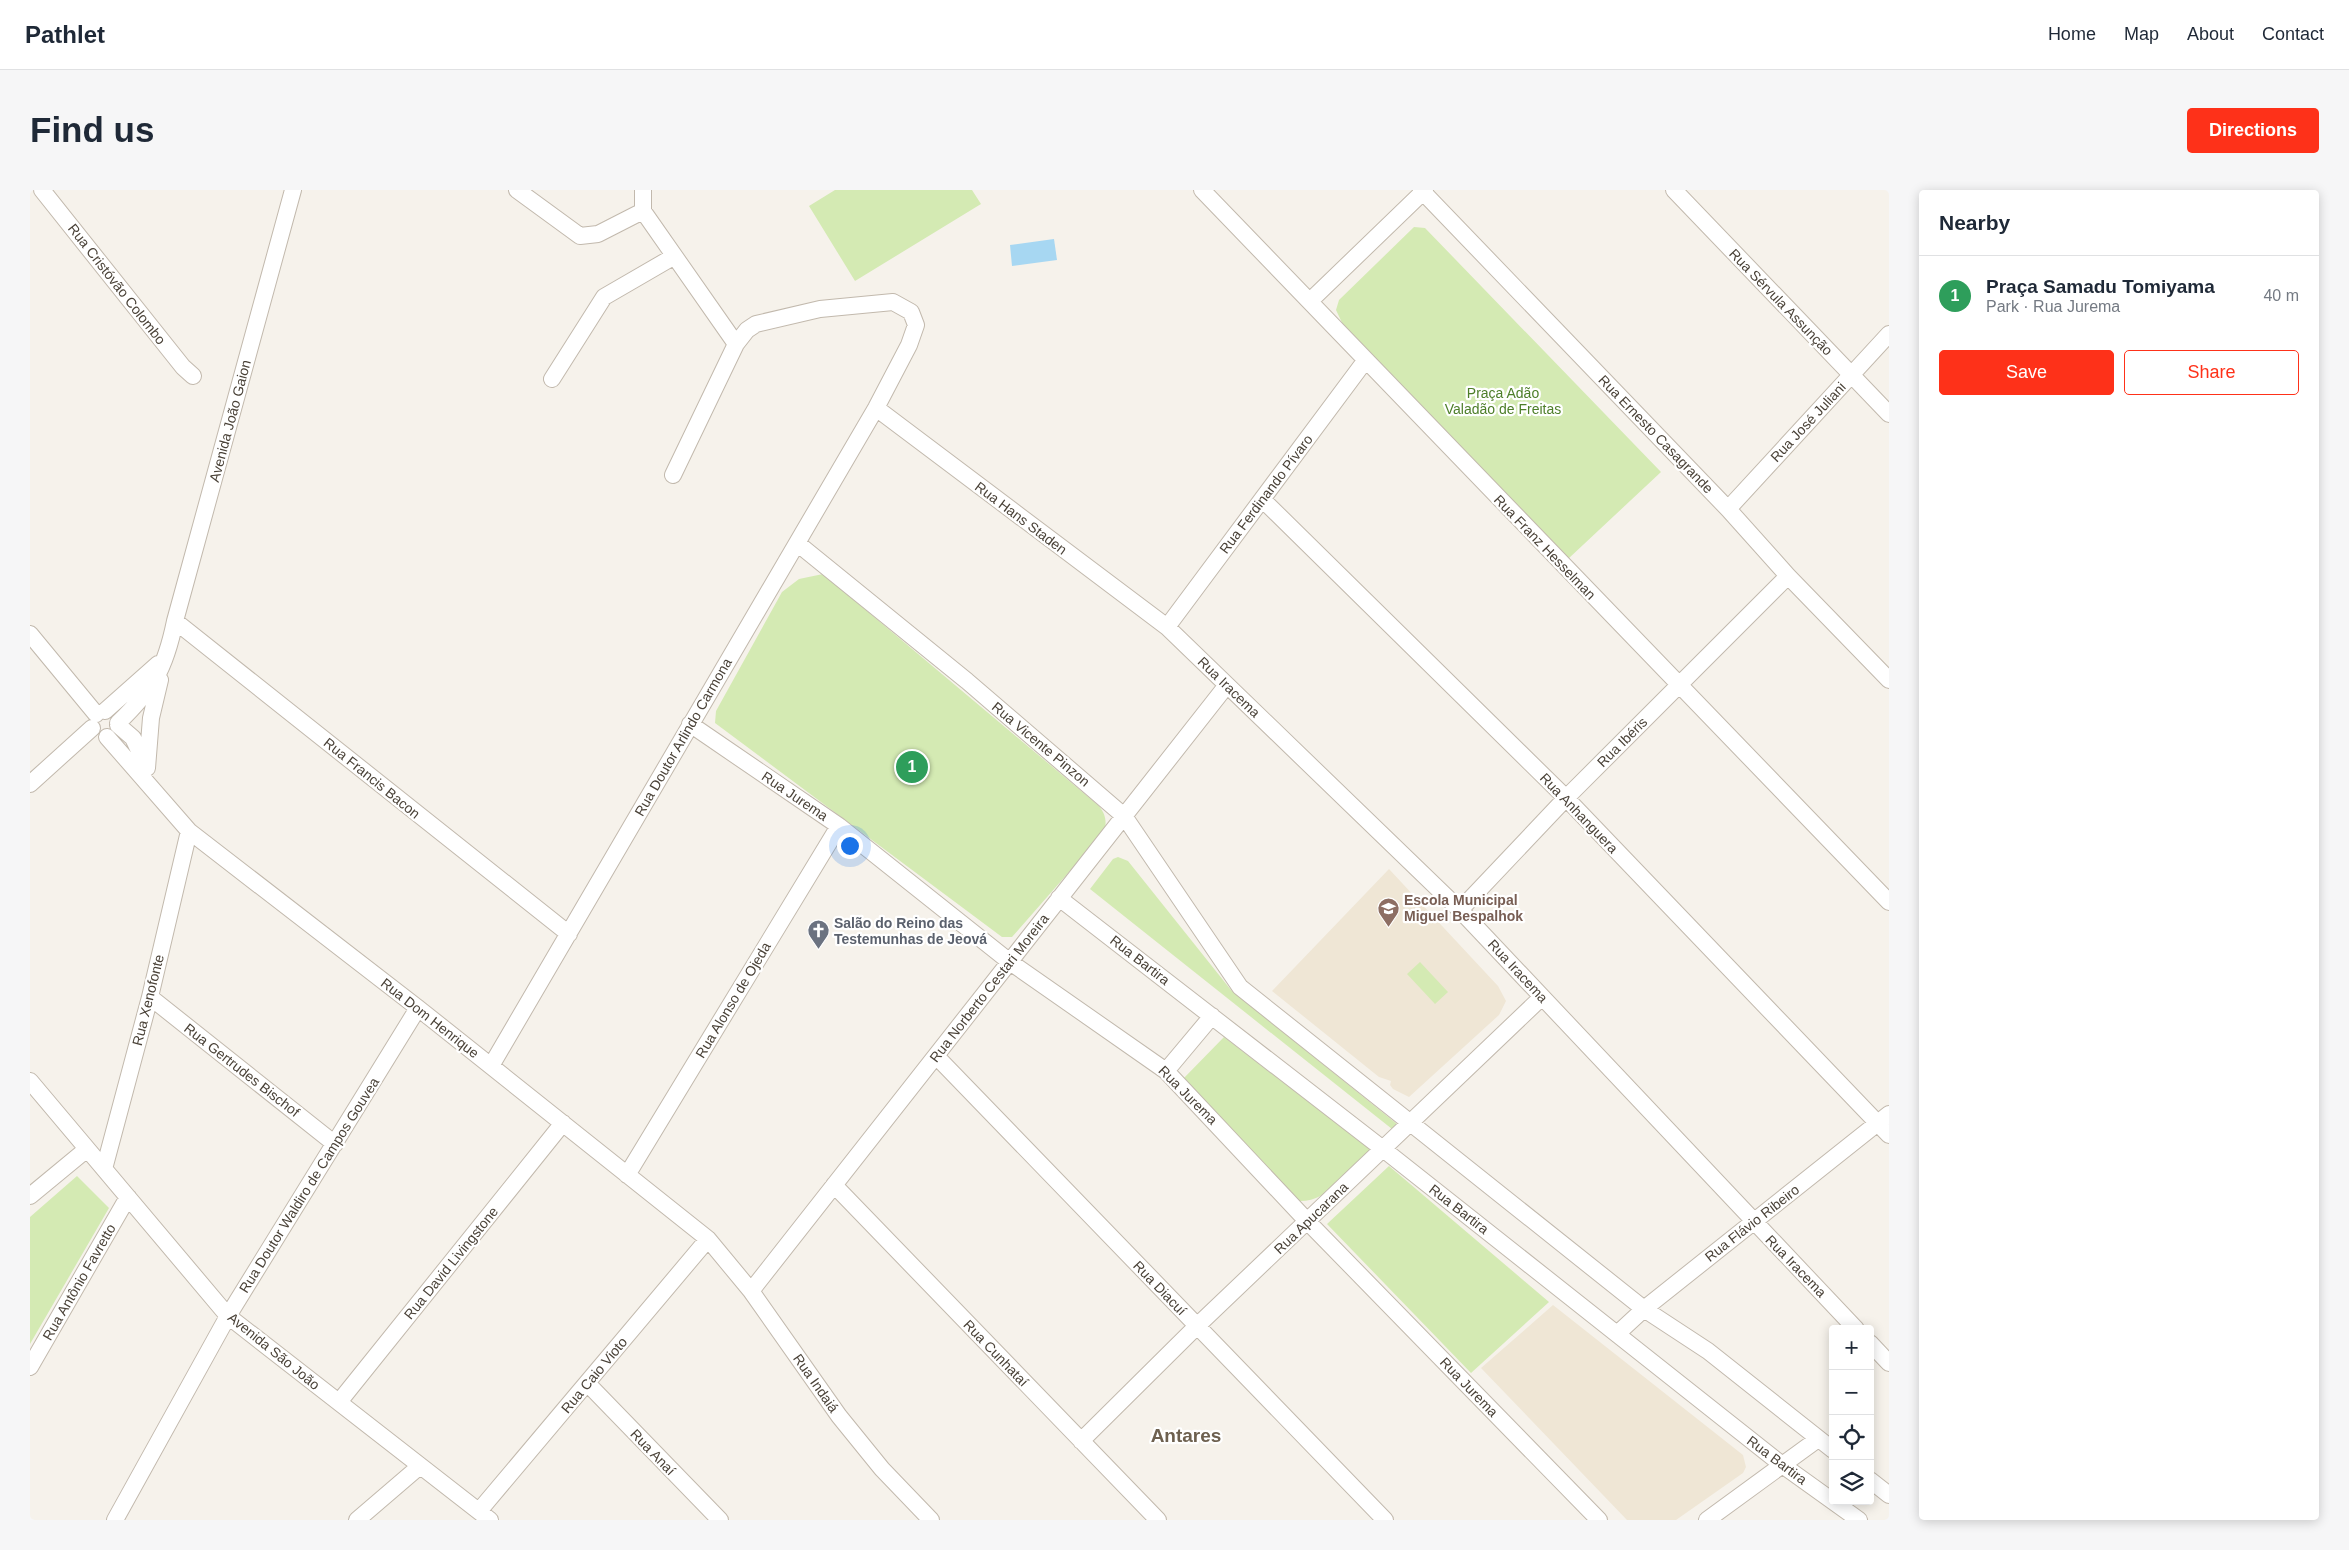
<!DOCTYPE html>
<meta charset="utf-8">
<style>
:root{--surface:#fff;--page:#f6f6f7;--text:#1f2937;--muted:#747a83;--line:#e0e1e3;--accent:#fe3119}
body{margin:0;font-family:Arial,sans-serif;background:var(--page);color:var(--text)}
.controls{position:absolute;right:15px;bottom:15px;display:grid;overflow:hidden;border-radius:5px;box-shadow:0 2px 12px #0003}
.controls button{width:45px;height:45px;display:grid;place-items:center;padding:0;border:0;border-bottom:1px solid var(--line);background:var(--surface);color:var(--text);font:25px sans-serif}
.you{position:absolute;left:819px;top:655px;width:18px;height:18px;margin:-12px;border:4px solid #fff;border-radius:50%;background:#1a73e8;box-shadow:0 0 0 8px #1a73e833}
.badge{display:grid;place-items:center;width:32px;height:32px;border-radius:50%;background:var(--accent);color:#fff;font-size:16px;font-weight:700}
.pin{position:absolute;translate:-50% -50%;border:2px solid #fff;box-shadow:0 1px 5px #0006}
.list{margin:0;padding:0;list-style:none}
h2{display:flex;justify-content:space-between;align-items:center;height:65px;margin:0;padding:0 20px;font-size:21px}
h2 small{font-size:16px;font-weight:400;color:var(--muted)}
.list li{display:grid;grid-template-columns:32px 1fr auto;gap:15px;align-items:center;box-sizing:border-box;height:80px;padding:0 20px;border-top:1px solid var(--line)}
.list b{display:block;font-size:19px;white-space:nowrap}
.list p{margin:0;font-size:16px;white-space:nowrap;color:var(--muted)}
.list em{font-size:16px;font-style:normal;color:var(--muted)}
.actions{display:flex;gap:10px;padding:15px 20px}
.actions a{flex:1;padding:11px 0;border:1px solid var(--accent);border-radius:5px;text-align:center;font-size:18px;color:var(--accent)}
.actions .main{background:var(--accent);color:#fff}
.icon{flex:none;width:28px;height:28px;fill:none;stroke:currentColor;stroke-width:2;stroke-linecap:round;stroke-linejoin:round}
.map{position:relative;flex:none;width:1859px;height:1330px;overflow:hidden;border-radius:5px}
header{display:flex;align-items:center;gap:30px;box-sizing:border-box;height:70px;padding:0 25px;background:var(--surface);border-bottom:1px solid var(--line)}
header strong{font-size:24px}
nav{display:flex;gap:28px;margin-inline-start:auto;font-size:18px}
.intro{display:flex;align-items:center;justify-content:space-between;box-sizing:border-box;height:120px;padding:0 30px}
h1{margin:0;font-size:35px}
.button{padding:12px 22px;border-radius:5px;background:var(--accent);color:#fff;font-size:18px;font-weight:700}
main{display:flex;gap:30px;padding:0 30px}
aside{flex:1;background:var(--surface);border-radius:5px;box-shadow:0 2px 12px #0003}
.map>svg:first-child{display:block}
.education{fill:#efe6d5}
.green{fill:#d4eab3}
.water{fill:#a7d7f2}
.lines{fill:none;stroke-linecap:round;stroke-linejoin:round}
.minor-casing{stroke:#c2b9ad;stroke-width:18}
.minor{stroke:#fff;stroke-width:16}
.labels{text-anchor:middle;stroke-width:4.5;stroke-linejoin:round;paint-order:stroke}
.street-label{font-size:14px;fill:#4a4238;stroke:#fff}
.park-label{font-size:14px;fill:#4d7e29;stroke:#fff}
.education-label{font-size:14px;font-weight:bold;fill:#785e54;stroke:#fff;text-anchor:start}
.worship-label{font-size:14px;font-weight:bold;fill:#5b616d;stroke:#fff;text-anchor:start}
.district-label{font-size:19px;font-weight:bold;fill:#6d604f;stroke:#fff}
</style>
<header>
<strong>Pathlet</strong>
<nav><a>Home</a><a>Map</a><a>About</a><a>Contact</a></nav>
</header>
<div class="intro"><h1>Find us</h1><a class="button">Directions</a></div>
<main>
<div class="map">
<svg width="1859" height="1330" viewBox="0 0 1859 1330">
<rect width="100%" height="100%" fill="#f6f2eb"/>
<!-- education -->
<path class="education" d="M 1359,679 L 1468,796 L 1476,811 L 1469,825 L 1379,907 L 1363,899 L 1360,895 L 1361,891 L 1349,887 L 1242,801 Z
M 1523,1115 L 1713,1265 L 1716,1277 L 1713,1283 L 1646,1330 L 1597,1330 L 1451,1178 Z"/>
<!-- green -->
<path class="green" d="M 805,0 L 942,0 L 951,14 L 825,91 L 779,16 Z
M 1384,37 L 1395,38 L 1631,282 L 1538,369 L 1315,139 L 1306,120 L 1309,110 Z
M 793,384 L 1069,616 C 1076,625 1077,632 1074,642 L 982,747 L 972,747 L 685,533 L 686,521 L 752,402 L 769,389 Z
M 1088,667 L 1098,671 L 1201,800 L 1367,934 L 1362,939 L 1060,699 L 1083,669 Z
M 1390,772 L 1418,802 L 1405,814 L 1377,784 Z
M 1194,847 L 1341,960 C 1321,980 1299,1012 1269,1011 L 1153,889 Z
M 1359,976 L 1519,1112 L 1441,1183 L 1297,1034 Z
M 47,986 L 79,1018 L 0,1154 L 0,1027 Z"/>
<!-- water -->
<path class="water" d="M 1024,49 L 1027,70 L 982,76 L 980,55 Z"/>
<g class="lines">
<defs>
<path id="minor" d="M 12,0 L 153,177 L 163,186
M 487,0 L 550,46 L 568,44 L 613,21
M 613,0 L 613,21 L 706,154
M 1172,0 L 1859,712
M 1391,0 L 1698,319 L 1758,386 L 1859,490
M 1644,0 L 1859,224
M 1280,111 L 1395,0
M 522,189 L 574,107 L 643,67
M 846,218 L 1137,437 L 1430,720 L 1826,1139
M 1232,309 L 1536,608 L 1859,945
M 1698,319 L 1859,144
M 767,353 L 937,491 L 1094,626 L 1210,797 L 1614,1119 L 1678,1161 L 1803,1260
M 145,431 L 539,744
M 1137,437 L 1335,171
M 0,444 L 66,524
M 75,521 L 128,474
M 88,533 C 123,499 135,480 145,431 L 263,0
M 660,534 L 809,636 L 980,772 L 1136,881 L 1277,1031 L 1569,1330
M 88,535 L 103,548 L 116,575
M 77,547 L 159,641 L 388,818 L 678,1049 L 721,1101 L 809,1226 L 852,1279 L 901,1330
M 117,578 L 121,528 L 130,490
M 0,594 L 62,538
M 1029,708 L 1353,959 L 1751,1274 L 1829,1330
M 1430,720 L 1536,608 L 1758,386
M 120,807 L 305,954
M 906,866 L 1355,1330
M 461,876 L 846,218 L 879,155 L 886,135 L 881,122 L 863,112 L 790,119 L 726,134 L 717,140 L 706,154 L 643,285
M 1136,881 L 1182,826
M 0,891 L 198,1126 L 460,1330
M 74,979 L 120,807 L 159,641
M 597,985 L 809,636
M 804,995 L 1128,1330
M 0,1006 L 57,959
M 721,1101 L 1197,495
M 1587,1144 L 1614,1119 L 1859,924
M 1840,1153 L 1859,1173
M 0,1177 L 98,1007
M 557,1193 L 690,1330
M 309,1212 L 533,933
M 1051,1251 L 1167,1136 L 1512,807
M 1840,1290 L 1859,1305
M 449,1321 L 678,1049
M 85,1330 L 198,1126 L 388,818
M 327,1330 L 390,1276
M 1677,1330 L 1788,1249"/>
</defs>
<!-- minor casing -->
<use href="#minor" class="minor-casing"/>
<!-- minor -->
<use href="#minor" class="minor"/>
</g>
<!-- icons -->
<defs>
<symbol id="school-pin" viewBox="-11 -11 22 30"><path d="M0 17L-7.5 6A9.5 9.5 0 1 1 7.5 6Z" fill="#8d6e63" stroke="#fff"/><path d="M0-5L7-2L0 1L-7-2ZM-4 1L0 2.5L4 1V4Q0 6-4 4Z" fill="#fff"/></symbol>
<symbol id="church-pin" viewBox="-11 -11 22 30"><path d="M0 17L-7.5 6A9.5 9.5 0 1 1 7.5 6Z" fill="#6b7280" stroke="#fff"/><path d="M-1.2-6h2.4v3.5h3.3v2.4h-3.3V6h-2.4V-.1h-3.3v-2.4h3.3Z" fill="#fff"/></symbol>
</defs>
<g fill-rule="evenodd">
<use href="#school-pin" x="1346" y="706" width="25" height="34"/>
<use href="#church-pin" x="776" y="728" width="25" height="34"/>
</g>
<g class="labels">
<!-- street labels -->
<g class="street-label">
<text transform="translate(87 94) rotate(52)" y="5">Rua Cristóvão Colombo</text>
<text transform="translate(1751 112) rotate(46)" y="5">Rua Sérvula Assunção</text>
<text transform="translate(200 231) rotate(-75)" y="5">Avenida João Gaion</text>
<text transform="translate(1778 232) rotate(-47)" y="5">Rua José Juliani</text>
<text transform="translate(1626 244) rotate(46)" y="5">Rua Ernesto Casagrande</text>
<text transform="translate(1236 304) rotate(-53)" y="5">Rua Ferdinando Pívaro</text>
<text transform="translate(991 328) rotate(37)" y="5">Rua Hans Staden</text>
<text transform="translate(1515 357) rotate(46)" y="5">Rua Franz Hesselman</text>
<text transform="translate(1199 497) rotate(44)" y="5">Rua Iracema</text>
<text transform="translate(653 547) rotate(-60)" y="5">Rua Doutor Arlindo Carmona</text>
<text transform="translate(1592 552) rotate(-45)" y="5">Rua Ibéris</text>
<text transform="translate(1011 554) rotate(40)" y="5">Rua Vicente Pinzon</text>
<text transform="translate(342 588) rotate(39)" y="5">Rua Francis Bacon</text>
<text transform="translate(765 606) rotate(34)" y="5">Rua Jurema</text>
<text transform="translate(1549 623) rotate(46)" y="5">Rua Anhanguera</text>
<text transform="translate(1110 770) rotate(38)" y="5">Rua Bartira</text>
<text transform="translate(1488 781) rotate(47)" y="5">Rua Iracema</text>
<text transform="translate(959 798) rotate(-52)" y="5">Rua Norberto Cestari Moreira</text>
<text transform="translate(118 810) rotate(-76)" y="5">Rua Xenofonte</text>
<text transform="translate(703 810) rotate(-59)" y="5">Rua Alonso de Ojeda</text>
<text transform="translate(400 828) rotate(38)" y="5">Rua Dom Henrique</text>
<text transform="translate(212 880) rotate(38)" y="5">Rua Gertrudes Bischof</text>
<text transform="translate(1158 905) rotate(45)" y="5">Rua Jurema</text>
<text transform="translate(279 995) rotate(-58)" y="5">Rua Doutor Waldiro de Campos Gouvea</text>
<text transform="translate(1429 1019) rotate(38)" y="5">Rua Bartira</text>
<text transform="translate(1281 1028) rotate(-44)" y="5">Rua Apucarana</text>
<text transform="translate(1722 1033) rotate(-38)" y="5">Rua Flávio Ribeiro</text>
<text transform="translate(421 1073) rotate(-51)" y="5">Rua David Livingstone</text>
<text transform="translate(1766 1076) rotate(46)" y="5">Rua Iracema</text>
<text transform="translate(49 1092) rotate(-60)" y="5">Rua Antônio Favretto</text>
<text transform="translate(1130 1098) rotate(46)" y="5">Rua Diacuí</text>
<text transform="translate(244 1161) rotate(39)" y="5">Avenida São João</text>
<text transform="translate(966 1163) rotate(46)" y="5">Rua Cunhataí</text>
<text transform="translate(564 1185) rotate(-50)" y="5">Rua Caio Vioto</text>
<text transform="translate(786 1193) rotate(55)" y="5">Rua Indaiá</text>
<text transform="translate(1439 1197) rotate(46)" y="5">Rua Jurema</text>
<text transform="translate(623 1262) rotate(46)" y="5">Rua Anaí</text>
<text transform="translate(1747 1270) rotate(37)" y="5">Rua Bartira</text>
</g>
<!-- park labels -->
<g class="park-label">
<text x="1473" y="208">Praça Adão<tspan x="1473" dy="16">Valadão de Freitas</tspan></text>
</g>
<!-- education labels -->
<g class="education-label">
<text x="1374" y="715">Escola Municipal<tspan x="1374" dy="16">Miguel Bespalhok</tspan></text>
</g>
<!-- worship labels -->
<g class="worship-label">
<text x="804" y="738">Salão do Reino das<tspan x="804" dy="16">Testemunhas de Jeová</tspan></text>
</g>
<!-- district labels -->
<g class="district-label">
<text x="1156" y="1252">Antares</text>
</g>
</g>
</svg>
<div class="controls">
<button>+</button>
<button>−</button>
<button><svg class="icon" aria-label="locate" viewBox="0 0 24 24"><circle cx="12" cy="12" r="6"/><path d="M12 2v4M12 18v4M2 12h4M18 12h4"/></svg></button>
<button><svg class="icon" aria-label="layers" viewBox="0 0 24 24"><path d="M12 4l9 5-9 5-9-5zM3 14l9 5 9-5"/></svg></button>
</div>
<div class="you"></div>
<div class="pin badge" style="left:882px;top:577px;background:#2e9e5b">1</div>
</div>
<aside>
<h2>Nearby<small></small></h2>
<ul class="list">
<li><span class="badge" style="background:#2e9e5b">1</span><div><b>Praça Samadu Tomiyama</b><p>Park · Rua Jurema</p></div><em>40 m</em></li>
</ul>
<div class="actions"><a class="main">Save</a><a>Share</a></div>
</aside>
</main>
